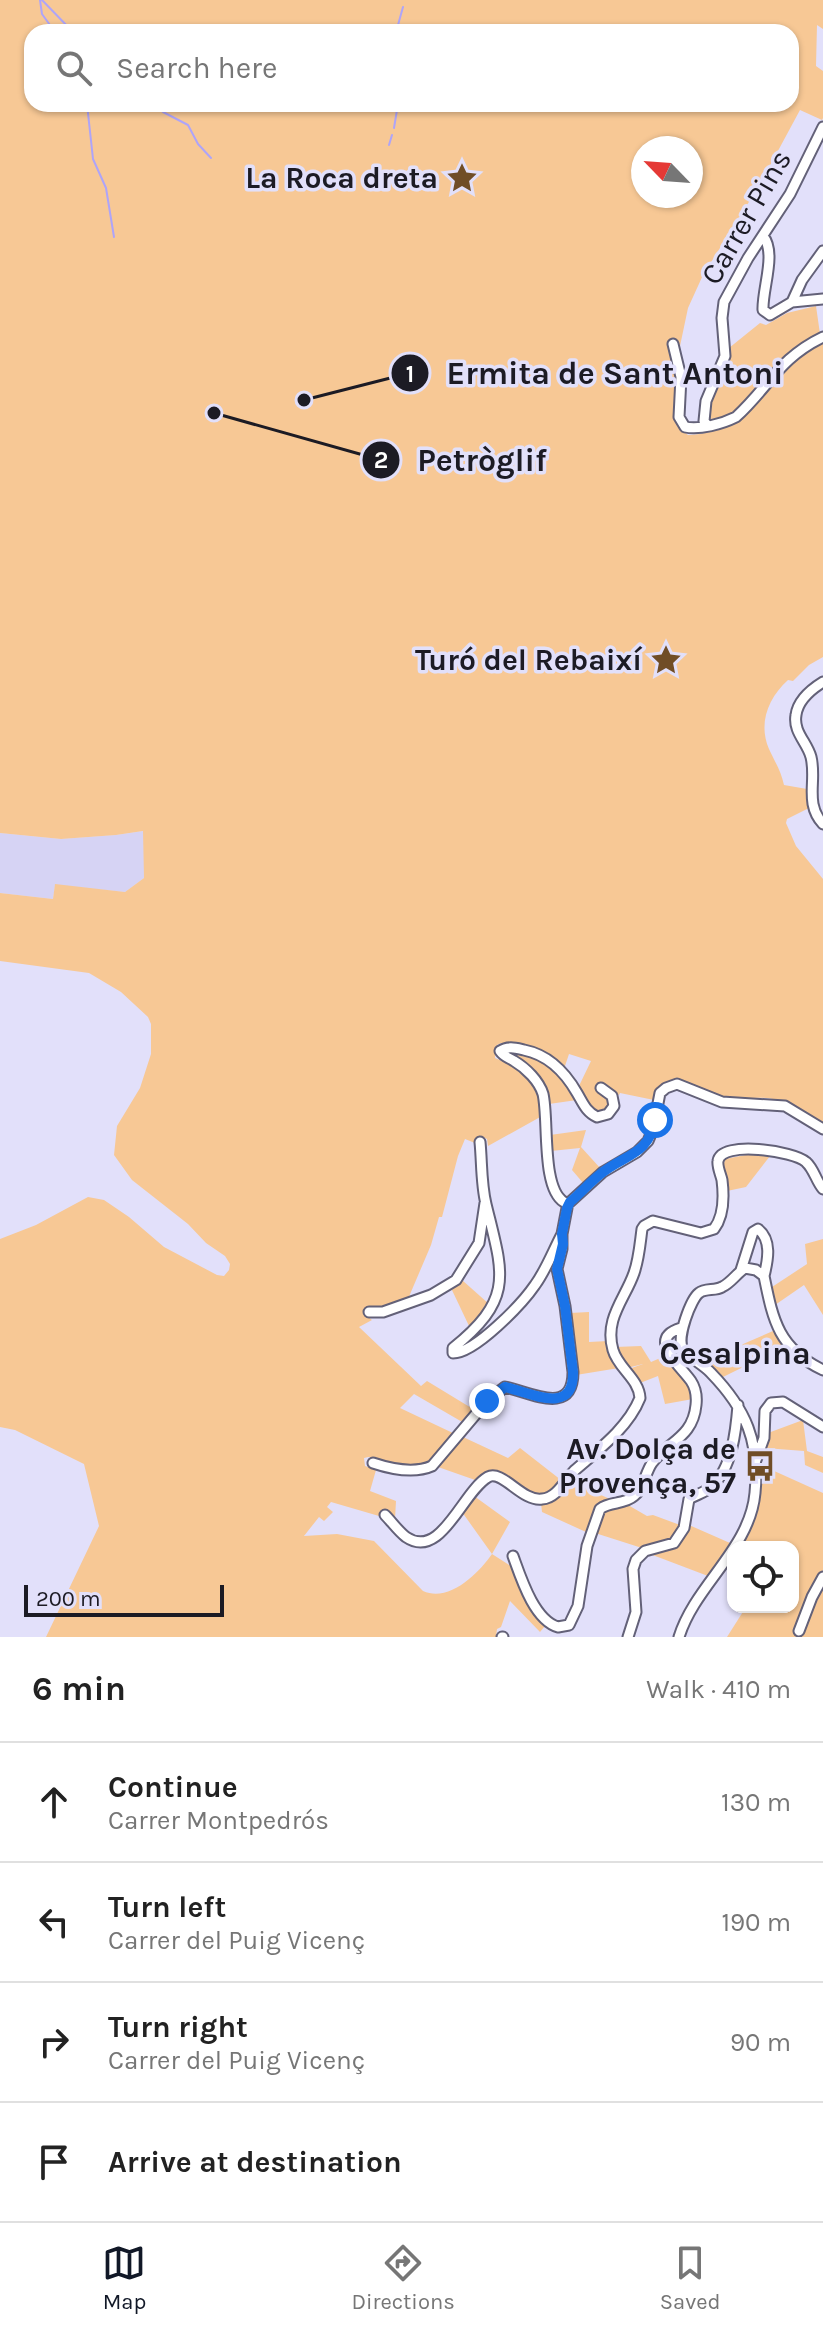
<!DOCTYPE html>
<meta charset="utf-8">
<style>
:root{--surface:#fff;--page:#f2f2f2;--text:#222;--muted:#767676;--line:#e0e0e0;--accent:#111827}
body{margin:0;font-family:Karla,sans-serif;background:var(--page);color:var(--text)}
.controls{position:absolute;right:24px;bottom:24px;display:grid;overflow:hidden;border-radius:16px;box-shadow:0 2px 6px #0004}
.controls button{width:72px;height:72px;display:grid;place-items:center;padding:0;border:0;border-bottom:2px solid var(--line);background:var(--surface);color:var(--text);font:40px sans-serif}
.compass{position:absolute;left:631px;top:136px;width:72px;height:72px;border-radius:50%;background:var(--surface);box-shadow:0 2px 6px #0004;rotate:295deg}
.scale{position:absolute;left:24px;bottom:20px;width:200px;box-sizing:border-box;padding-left:8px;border:4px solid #1c1b24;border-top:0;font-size:22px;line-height:28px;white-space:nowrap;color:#1c1b24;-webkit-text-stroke:6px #e2e0fa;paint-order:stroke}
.stop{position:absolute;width:24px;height:24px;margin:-18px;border:6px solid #1a73e8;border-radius:50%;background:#fff}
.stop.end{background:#1a73e8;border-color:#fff;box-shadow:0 2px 8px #0008}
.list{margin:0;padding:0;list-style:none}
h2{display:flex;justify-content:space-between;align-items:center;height:104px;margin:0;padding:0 32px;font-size:34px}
h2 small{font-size:26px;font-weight:400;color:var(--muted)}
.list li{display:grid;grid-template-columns:52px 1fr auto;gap:24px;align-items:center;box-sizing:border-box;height:120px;padding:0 32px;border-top:2px solid var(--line)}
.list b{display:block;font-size:30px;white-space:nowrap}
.list p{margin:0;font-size:26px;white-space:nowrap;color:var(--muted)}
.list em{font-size:26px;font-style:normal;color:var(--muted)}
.icon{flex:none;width:44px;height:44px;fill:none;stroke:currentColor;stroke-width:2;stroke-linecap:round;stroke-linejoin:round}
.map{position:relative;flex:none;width:823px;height:1637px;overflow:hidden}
.search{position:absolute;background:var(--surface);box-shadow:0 2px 6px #0004;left:24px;right:24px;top:24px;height:88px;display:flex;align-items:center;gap:20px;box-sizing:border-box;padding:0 28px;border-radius:24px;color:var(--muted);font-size:30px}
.sheet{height:584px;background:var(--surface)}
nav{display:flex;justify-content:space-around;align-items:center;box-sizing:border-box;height:112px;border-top:2px solid var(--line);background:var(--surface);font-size:22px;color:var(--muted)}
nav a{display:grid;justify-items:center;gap:4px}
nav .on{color:var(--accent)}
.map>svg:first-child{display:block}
.built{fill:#d6d3f4}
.green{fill:#f7c895;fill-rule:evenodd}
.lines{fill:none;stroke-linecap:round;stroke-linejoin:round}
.stream{stroke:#aea4f9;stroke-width:2}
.minor-casing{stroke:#636178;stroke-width:13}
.minor{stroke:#fff;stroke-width:9}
.route{stroke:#1a73e8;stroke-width:10}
.labels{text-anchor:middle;stroke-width:7;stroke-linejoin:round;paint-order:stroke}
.poi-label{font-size:30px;font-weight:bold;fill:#1c1b24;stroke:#e2e0fa;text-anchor:end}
.street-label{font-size:30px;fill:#1c1b24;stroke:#e2e0fa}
.neighbourhood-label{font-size:32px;font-weight:bold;fill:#1c1b24;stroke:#e2e0fa}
.leader{fill:none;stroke:#1c1b24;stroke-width:3}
.callout-dot{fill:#1c1b24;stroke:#e2e0fa;stroke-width:3}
.mark-label{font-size:24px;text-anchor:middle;font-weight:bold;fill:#fff}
.callout-label{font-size:32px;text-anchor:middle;font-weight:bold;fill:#1c1b24;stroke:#e2e0fa;stroke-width:7;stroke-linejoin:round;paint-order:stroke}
</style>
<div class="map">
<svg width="823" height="1637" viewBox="0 0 823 1637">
<rect width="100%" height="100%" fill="#e2e0fa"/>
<!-- built -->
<path class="built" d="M 144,831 L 144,878 L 125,892 L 55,885 L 53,899 L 0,893 L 0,833 L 61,839 L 116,835 Z"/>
<!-- green -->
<path class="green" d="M 0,0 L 823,0 L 823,29 L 817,25 L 816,66 L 823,71 L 823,118 L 822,120 L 800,110 L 759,186 L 703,275 L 688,308 L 676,365 L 675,412 L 677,426 L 688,435 C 708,434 732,428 746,414 C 755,406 761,394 769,385 C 784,367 802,352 823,343 L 823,657 L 809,665 L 793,681 L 788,680 C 768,698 758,724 769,749 C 775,762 781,771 784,785 L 807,789 L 809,808 L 787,819 L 786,823 L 796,846 L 823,879 L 823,1125 C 805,1114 788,1100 766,1098 C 752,1097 737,1100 722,1098 C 697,1093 667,1060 654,1100 L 620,1093 L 619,1095 L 600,1084 L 597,1090 L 607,1096 L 610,1103 C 596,1127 586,1101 578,1088 L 591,1061 L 569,1054 L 564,1069 L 538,1050 L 501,1043 L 497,1045 L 495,1058 C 524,1070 538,1084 542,1116 L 488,1146 L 487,1139 L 483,1137 L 477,1138 L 475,1143 L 465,1139 L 458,1156 L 442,1217 L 439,1217 L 431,1245 L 408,1299 L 379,1310 L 366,1308 L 365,1315 L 372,1320 L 359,1327 L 421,1386 L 427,1381 L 473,1409 L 464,1423 L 414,1394 L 400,1408 L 455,1434 C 433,1459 424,1473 388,1463 C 378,1460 374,1455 364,1458 L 365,1466 L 376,1470 L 370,1491 L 396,1501 L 395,1519 L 385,1510 L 381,1511 L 379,1516 L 331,1502 L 327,1507 L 333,1512 L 324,1521 L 319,1517 L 304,1536 L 337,1534 L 374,1541 L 423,1591 C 449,1603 479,1573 492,1554 L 462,1512 L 474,1496 L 510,1522 L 492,1554 L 514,1568 L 537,1616 L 545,1626 L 540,1632 L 510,1601 L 501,1627 L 497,1629 L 496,1637 L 46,1637 L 99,1526 L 84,1464 L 15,1430 L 0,1427 L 0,1239 L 36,1225 L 88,1197 L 104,1200 L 129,1217 L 164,1247 L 217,1275 L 224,1276 L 229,1270 L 230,1264 L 225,1256 L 206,1243 L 188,1224 L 132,1180 L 114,1155 L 117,1126 L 140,1088 L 151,1054 L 151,1024 L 148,1017 L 121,992 L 89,973 L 0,961 L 0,893 L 53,899 L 55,884 L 125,892 L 144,878 L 143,831 L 116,835 L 61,839 L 0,833 ZM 32,32 L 791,32 L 791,104 L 32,104 ZM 643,148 L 691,148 L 691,196 L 643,196 Z
M 816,306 L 820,334 L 795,347 L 778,361 L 735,412 L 725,418 L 710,419 L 708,417 C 711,393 727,373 729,348 L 760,323 L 766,325 L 787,313 Z
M 510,1052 C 548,1057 557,1071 577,1100 L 549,1104 Z
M 586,1130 L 581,1147 L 601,1169 L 584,1184 L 572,1170 L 580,1148 L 551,1151 L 550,1135 Z
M 756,1153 L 770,1156 L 746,1187 L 727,1191 L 723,1168 L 725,1159 Z
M 823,1239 L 823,1315 L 804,1285 L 775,1305 L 772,1287 L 807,1264 L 805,1244 Z
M 462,1280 L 489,1304 L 470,1328 L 451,1288 Z
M 589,1312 L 589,1342 L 608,1341 L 619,1368 L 576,1375 L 570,1313 Z
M 773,1331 L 784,1347 L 723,1377 L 706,1360 Z
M 641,1346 L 651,1362 L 665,1356 L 685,1380 L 693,1399 L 665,1404 L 658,1376 L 640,1383 L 629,1369 L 643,1364 L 627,1368 L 615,1347 Z
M 803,1420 L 807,1451 L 823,1457 L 823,1473 L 805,1465 L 804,1451 L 765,1448 L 768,1433 Z
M 463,1437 L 508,1458 L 520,1448 L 561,1480 C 538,1506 530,1494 507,1476 L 478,1481 L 438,1467 Z
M 761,1465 L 823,1493 L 823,1570 L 816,1582 L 823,1585 L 823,1637 L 727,1637 L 746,1607 L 793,1607 L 793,1547 L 739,1547 C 756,1518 761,1498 761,1465 Z
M 570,1481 L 612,1500 L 599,1504 L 586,1532 L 542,1512 L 541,1503 L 549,1502 Z
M 628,1505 L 647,1516 L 653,1515 L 680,1525 L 680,1527 L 671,1539 L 642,1548 L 595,1533 L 605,1509 Z
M 689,1525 L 730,1543 L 708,1576 L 650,1554 C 670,1550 680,1545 689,1525 Z"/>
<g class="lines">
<!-- stream -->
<path class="stream" d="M 40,0 L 42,14 L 55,32
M 42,0 L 73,32
M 398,32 L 398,25 L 403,7
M 87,104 L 93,159 L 106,188 L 114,237
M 155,104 L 163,112 L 188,125 L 198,144 L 211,158
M 394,128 L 398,104
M 389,145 L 392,135"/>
<defs>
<path id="minor" d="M 763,236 C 777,253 762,289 763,310 L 770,315 L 792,302 L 802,280 L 823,251
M 792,302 L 823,299
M 673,344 L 681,377 L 679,417 L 685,427 C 700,430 722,424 736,417 C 769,387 779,358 823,337
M 707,425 L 704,421 L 706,401 L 725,356 L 722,318 L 724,302 L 748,258 L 790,194 L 823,127
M 823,682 C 810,690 798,700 796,715 C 793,732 807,742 811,757 C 817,781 804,803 823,824
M 480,1142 C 482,1162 481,1184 486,1204 C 503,1274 515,1298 453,1348 L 453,1353 C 475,1353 522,1304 535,1285 C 546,1270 553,1251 562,1234
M 564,1202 C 541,1188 549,1119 543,1094 C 539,1081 526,1068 514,1061 C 508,1057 504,1057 500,1051 C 508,1046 515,1048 524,1050 C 549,1055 565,1072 577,1093 C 583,1103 586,1112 597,1117 L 608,1114 L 614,1106 L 612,1096 L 601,1088
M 570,1202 L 603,1172 L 637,1152 L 648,1141 L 653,1129 L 660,1093 L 666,1088 L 677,1084 L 722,1102 L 785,1106 L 823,1129
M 741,1270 L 753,1232 L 758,1229 C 772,1240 768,1260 764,1276
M 369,1312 L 383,1312 L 431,1295 L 456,1280 L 479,1243 L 485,1203
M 756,1460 L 764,1438 L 765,1411 L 771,1403 L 783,1402 L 823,1427
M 373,1463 C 391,1469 414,1474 432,1466 L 487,1401 L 505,1387 C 530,1392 573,1417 573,1372 L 565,1306 L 557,1269 L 562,1249 L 562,1234 L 567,1208
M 385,1515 C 392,1522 398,1531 406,1537 C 441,1561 462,1492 488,1477 C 502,1469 522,1502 542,1499 C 557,1498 565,1480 574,1471 C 598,1450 628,1428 640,1398 C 639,1379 618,1368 613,1350 C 604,1319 625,1299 634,1273 C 639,1259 640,1244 642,1229 L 644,1226 L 653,1221 L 701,1233 L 714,1229 C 724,1216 724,1196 722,1180 C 721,1175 717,1167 718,1161 C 721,1140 794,1151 806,1162 C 814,1169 816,1181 823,1189
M 513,1556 C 521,1578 534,1620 558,1627 L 569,1625 L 578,1606 L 587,1546 L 600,1509 C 610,1501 624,1505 634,1496 C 644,1488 645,1473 652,1463 C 669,1441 693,1437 696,1405 C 697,1396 695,1387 691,1381 C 680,1365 646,1339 681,1328
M 799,1631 L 812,1597 L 823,1577
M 502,1637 L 503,1637
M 628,1637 L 636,1612 L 633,1569 L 636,1560 L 645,1551 L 674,1543 L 684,1528 L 689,1499 C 697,1494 705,1493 712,1486 C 732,1468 736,1431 738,1405
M 679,1637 C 695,1585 750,1549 755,1493 C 760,1442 746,1409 711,1373 C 703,1364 689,1358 683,1349 C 676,1338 691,1299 699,1293 C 705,1288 715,1291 722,1287 C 731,1283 737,1273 745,1268 L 756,1270 L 764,1276 C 773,1320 778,1348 823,1370"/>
</defs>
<!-- minor casing -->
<use href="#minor" class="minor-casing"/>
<!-- minor -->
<use href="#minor" class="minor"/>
</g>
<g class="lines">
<!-- route -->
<path class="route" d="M 487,1401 L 505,1387 C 529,1392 574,1417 573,1372 L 565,1306 L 557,1269 L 563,1244 L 562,1234 L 567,1208 L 570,1202 C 581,1193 591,1181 603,1172 C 627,1154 649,1154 655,1120"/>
</g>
<!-- icons -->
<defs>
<symbol id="sight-bare" viewBox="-9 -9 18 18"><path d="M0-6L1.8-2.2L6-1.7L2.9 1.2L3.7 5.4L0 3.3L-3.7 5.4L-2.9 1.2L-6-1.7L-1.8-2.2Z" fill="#704d26" stroke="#e2e0fa" stroke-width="2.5" paint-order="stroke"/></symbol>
<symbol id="bus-bare" viewBox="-9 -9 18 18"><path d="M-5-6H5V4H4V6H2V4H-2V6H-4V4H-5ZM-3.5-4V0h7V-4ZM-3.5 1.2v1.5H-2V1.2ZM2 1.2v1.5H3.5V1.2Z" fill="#704d26" stroke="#e2e0fa" stroke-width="2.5" paint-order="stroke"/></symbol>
</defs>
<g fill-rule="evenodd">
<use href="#sight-bare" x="440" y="156" width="44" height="44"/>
<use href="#sight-bare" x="644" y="638" width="44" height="44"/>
<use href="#bus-bare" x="738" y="1444" width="44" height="44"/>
</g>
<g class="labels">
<!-- poi labels -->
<g class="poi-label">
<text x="438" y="188">La Roca dreta</text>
<text x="642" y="670">Turó del Rebaixí</text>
<text x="736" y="1459">Av. Dolça de<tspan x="736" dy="34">Provença, 57</tspan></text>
</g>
<!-- street labels -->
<g class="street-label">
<text transform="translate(746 217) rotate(-60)" y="10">Carrer Pins</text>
</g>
<!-- neighbourhood labels -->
<g class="neighbourhood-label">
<text x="735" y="1364">Cesalpina</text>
</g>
</g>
<!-- callouts -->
<path class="leader" d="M304 400L410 373M214 413L381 460"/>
<g class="callout-dot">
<circle cx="304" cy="400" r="8"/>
<circle cx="214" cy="413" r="8"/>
<circle cx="410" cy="373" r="20"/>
<circle cx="381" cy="460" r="20"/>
</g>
<g class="mark-label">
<text x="410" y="382">1</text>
<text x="381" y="468">2</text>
</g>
<g class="callout-label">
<text x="615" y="384">Ermita de Sant Antoni</text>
<text x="482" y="471">Petròglif</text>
</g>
</svg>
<div class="controls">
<button><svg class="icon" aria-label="locate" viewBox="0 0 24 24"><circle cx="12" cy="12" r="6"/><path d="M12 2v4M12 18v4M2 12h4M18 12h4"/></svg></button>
</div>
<svg class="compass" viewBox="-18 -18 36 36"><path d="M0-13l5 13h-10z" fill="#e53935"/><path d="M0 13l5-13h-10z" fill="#767676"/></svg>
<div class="scale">200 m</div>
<div class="stop" style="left:655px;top:1120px"></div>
<div class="stop end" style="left:487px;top:1401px"></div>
<div class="search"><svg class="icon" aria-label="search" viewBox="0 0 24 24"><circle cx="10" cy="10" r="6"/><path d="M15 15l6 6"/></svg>Search here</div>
</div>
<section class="sheet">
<h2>6 min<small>Walk · 410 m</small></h2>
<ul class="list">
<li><svg class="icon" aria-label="ahead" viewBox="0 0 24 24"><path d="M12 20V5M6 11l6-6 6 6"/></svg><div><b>Continue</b><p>Carrer Montpedrós</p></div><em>130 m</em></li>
<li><svg class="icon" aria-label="left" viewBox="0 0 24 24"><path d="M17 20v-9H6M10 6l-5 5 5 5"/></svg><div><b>Turn left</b><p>Carrer del Puig Vicenç</p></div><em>190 m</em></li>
<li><svg class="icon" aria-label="right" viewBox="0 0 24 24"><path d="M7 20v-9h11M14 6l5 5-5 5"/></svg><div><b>Turn right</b><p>Carrer del Puig Vicenç</p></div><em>90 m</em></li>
<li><svg class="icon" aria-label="arrive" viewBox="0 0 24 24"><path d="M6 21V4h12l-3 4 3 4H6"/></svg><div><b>Arrive at destination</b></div></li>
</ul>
</section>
<nav>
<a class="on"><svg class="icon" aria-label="map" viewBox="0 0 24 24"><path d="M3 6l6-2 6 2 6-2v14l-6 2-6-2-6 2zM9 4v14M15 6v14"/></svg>Map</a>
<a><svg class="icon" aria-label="directions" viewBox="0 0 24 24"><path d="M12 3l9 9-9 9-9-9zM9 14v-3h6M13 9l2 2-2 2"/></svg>Directions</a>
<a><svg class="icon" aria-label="saved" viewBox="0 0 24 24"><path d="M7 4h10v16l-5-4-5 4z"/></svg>Saved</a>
</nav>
